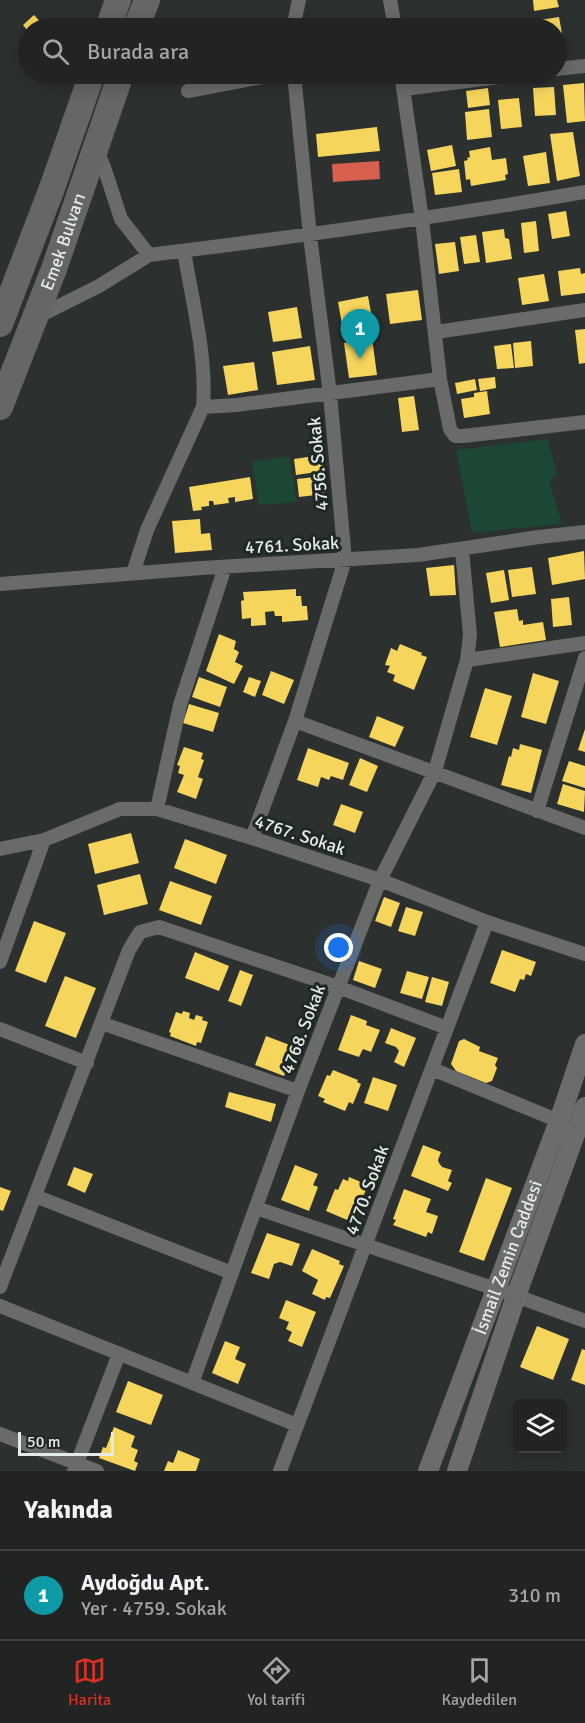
<!DOCTYPE html>
<html lang="tr">
<meta charset="utf-8">
<style>
:root{--surface:#212422;--page:#2d302f;--text:#f1f3f6;--muted:#a2a4a5;--line:#3e4140;--accent:#d93025}
body{margin:0;font-family:Signika,sans-serif;background:var(--page);color:var(--text)}
.controls{position:absolute;right:18px;bottom:18px;display:grid;overflow:hidden;border-radius:9px;box-shadow:0 3px 15px #0003}
.controls button{width:54px;height:54px;display:grid;place-items:center;padding:0;border:0;border-bottom:2px solid var(--line);background:var(--surface);color:var(--text);font:30px sans-serif}
.scale{position:absolute;left:18px;bottom:15px;width:96px;box-sizing:border-box;padding-left:6px;border:3px solid #e5ebe8;border-top:0;font-size:16px;line-height:21px;white-space:nowrap;color:#e5ebe8;-webkit-text-stroke:4px #202824;paint-order:stroke}
.you{position:absolute;left:339px;top:948px;width:21px;height:21px;margin:-15px;border:4px solid #fff;border-radius:50%;background:#1a73e8;box-shadow:0 0 0 9px #1a73e833}
.badge{display:grid;place-items:center;width:39px;height:39px;border-radius:50%;background:var(--accent);color:#fff;font-size:20px;font-weight:700}
.pin{position:absolute;translate:-50% -50px;filter:drop-shadow(0 2px 3px #0008)}
.pin::after{content:'';position:absolute;top:32px;width:21px;height:18px;background:inherit;clip-path:polygon(0 0,100% 0,50% 100%)}
.list{margin:0;padding:0;list-style:none}
h2{display:flex;justify-content:space-between;align-items:center;height:78px;margin:0;padding:0 24px;font-size:26px}
h2 small{font-size:20px;font-weight:400;color:var(--muted)}
.list li{display:grid;grid-template-columns:39px 1fr auto;gap:18px;align-items:center;box-sizing:border-box;height:90px;padding:0 24px;border-top:2px solid var(--line)}
.list b{display:block;font-size:22px;white-space:nowrap}
.list p{margin:0;font-size:20px;white-space:nowrap;color:var(--muted)}
.list em{font-size:20px;font-style:normal;color:var(--muted)}
.icon{flex:none;width:33px;height:33px;fill:none;stroke:currentColor;stroke-width:2;stroke-linecap:round;stroke-linejoin:round}
.map{position:relative;flex:none;width:585px;height:1471px;overflow:hidden}
.search{position:absolute;background:var(--surface);box-shadow:0 3px 15px #0003;left:18px;right:18px;top:18px;height:66px;display:flex;align-items:center;gap:15px;box-sizing:border-box;padding:0 21px;border-radius:33px;color:var(--muted);font-size:22px}
.sheet{height:168px;background:var(--surface)}
nav{display:flex;justify-content:space-around;align-items:center;box-sizing:border-box;height:84px;border-top:2px solid var(--line);background:var(--surface);font-size:16px;color:var(--muted)}
nav a{display:grid;justify-items:center;gap:3px}
nav .on{color:var(--accent)}
.map>svg:first-child{display:block}
.green{fill:#1c4735}
.homes{fill:#f6d55c}
.shops{fill:#d6604d}
.lines{fill:none;stroke-linecap:round;stroke-linejoin:round}
.street{stroke:#686b6a;stroke-width:14}
.secondary{stroke:#6b6c6b;stroke-width:20}
.highway{stroke:#646765;stroke-width:26}
.labels{text-anchor:middle;stroke-width:6;stroke-linejoin:round;paint-order:stroke}
.street-label{font-size:18px;fill:#e5ebe8;stroke:#202824}
</style>
<div class="map">
<svg width="585" height="1471" viewBox="0 0 585 1471">
<rect width="100%" height="100%" fill="#2c302e"/>
<!-- green -->
<path class="green" d="M 548,439 L 557,474 L 549,481 L 562,524 L 472,533 L 456,450 Z
M 289,456 L 297,502 L 259,505 L 252,462 Z"/>
<!-- homes -->
<path class="homes" d="M 533,0 L 557,0 L 559,7 L 534,11 Z
M 34,15 L 46,28 L 28,28 L 28,31 L 23,25 Z
M 559,17 L 566,55 L 556,56 L 556,28 L 541,28 L 540,20 Z
M 584,83 L 585,121 L 567,123 L 563,85 Z
M 554,87 L 556,115 L 535,116 L 533,88 Z
M 488,88 L 490,105 L 468,108 L 466,91 Z
M 519,98 L 522,127 L 501,129 L 498,100 Z
M 489,109 L 492,137 L 467,140 L 465,112 Z
M 377,127 L 380,151 L 318,157 L 316,134 Z
M 573,132 L 580,176 L 557,181 L 550,134 Z
M 452,145 L 456,166 L 431,171 L 427,150 Z
M 490,147 L 492,160 L 506,158 L 508,174 L 505,175 L 506,180 L 471,186 L 470,179 L 466,180 L 464,161 L 468,160 L 467,158 L 470,157 L 469,151 Z
M 546,152 L 550,183 L 528,186 L 523,156 Z
M 459,169 L 462,192 L 435,195 L 432,173 Z
M 566,211 L 570,236 L 552,239 L 548,214 Z
M 536,221 L 539,251 L 524,253 L 521,223 Z
M 504,229 L 505,238 L 509,239 L 512,259 L 486,263 L 482,232 Z
M 476,235 L 480,262 L 464,264 L 460,237 Z
M 455,242 L 459,271 L 439,274 L 435,244 Z
M 580,268 L 581,274 L 585,273 L 585,293 L 561,296 L 558,271 Z
M 544,274 L 549,301 L 522,305 L 518,278 Z
M 418,290 L 422,320 L 390,324 L 386,294 Z
M 368,296 L 373,324 L 343,330 L 338,302 Z
M 297,307 L 302,338 L 273,342 L 268,312 Z
M 585,329 L 585,363 L 579,364 L 575,330 Z
M 372,338 L 377,375 L 349,378 L 344,343 Z
M 531,341 L 533,366 L 515,368 L 513,343 Z
M 511,344 L 514,368 L 497,369 L 494,346 Z
M 310,346 L 315,380 L 277,385 L 272,352 Z
M 254,362 L 258,390 L 228,395 L 223,366 Z
M 495,377 L 496,388 L 480,391 L 478,379 Z
M 475,379 L 477,390 L 457,394 L 455,383 Z
M 487,391 L 490,414 L 464,418 L 461,399 L 474,397 L 474,393 Z
M 414,396 L 419,430 L 402,432 L 398,398 Z
M 322,455 L 324,471 L 296,475 L 294,459 Z
M 323,476 L 325,494 L 299,497 L 297,479 Z
M 250,477 L 253,499 L 235,502 L 235,497 L 228,498 L 229,503 L 214,505 L 213,501 L 209,501 L 209,506 L 201,507 L 202,510 L 193,511 L 189,487 Z
M 200,519 L 201,534 L 210,533 L 212,550 L 175,553 L 172,521 Z
M 584,551 L 585,579 L 552,585 L 548,558 Z
M 454,565 L 456,595 L 430,596 L 426,568 Z
M 532,567 L 536,594 L 512,597 L 508,570 Z
M 504,570 L 509,600 L 491,603 L 486,573 Z
M 296,589 L 296,596 L 301,596 L 302,606 L 307,606 L 308,620 L 282,622 L 282,616 L 275,616 L 274,611 L 265,612 L 266,625 L 251,626 L 251,618 L 242,619 L 241,601 L 244,600 L 243,592 Z
M 569,597 L 572,625 L 553,627 L 551,599 Z
M 517,609 L 519,621 L 523,620 L 523,625 L 543,622 L 546,640 L 500,647 L 494,612 Z
M 219,634 L 236,641 L 234,649 L 239,652 L 235,662 L 243,666 L 234,684 L 206,671 Z
M 400,644 L 422,653 L 421,655 L 427,657 L 414,690 L 393,681 L 395,675 L 387,672 L 390,666 L 385,665 L 391,648 L 397,651 Z
M 271,671 L 294,680 L 284,704 L 262,695 Z
M 533,673 L 559,681 L 546,724 L 521,717 Z
M 199,677 L 227,687 L 220,707 L 192,697 Z
M 249,677 L 261,681 L 255,697 L 243,692 Z
M 485,688 L 512,696 L 497,745 L 470,737 Z
M 189,704 L 219,713 L 213,732 L 183,723 Z
M 377,716 L 404,727 L 395,747 L 369,737 Z
M 585,729 L 585,752 L 578,750 Z
M 520,744 L 542,750 L 531,793 L 501,785 L 509,756 L 511,757 L 513,748 L 519,750 Z
M 184,747 L 203,753 L 201,759 L 204,760 L 198,777 L 203,779 L 196,799 L 177,792 L 184,775 L 178,773 L 180,766 L 177,765 Z
M 308,748 L 349,763 L 343,780 L 331,776 L 329,780 L 321,777 L 318,787 L 297,780 Z
M 360,758 L 378,766 L 367,792 L 349,785 Z
M 569,761 L 585,766 L 585,788 L 562,781 Z
M 563,784 L 585,791 L 584,812 L 557,804 Z
M 341,804 L 363,812 L 355,833 L 333,825 Z
M 131,833 L 139,863 L 95,874 L 88,844 Z
M 185,839 L 227,855 L 216,884 L 174,868 Z
M 140,874 L 148,904 L 104,915 L 97,885 Z
M 170,881 L 212,896 L 201,925 L 159,910 Z
M 384,897 L 400,903 L 391,927 L 375,921 Z
M 406,907 L 423,912 L 415,936 L 398,931 Z
M 34,921 L 66,933 L 46,983 L 15,971 Z
M 502,950 L 536,962 L 531,976 L 526,974 L 524,980 L 520,979 L 515,992 L 490,983 Z
M 195,952 L 229,966 L 219,991 L 185,978 Z
M 359,961 L 382,969 L 375,988 L 353,980 Z
M 240,970 L 253,975 L 241,1006 L 228,1001 Z
M 407,971 L 429,977 L 422,999 L 400,993 Z
M 65,976 L 96,988 L 76,1038 L 45,1026 Z
M 432,977 L 449,982 L 442,1006 L 425,1002 Z
M 183,1011 L 190,1013 L 189,1018 L 194,1020 L 196,1015 L 203,1017 L 202,1020 L 208,1022 L 201,1043 L 197,1042 L 196,1046 L 170,1036 L 171,1033 L 169,1032 L 176,1012 L 182,1014 Z
M 351,1015 L 367,1021 L 366,1025 L 380,1030 L 371,1052 L 363,1049 L 359,1057 L 338,1050 Z
M 391,1028 L 416,1038 L 404,1067 L 394,1062 L 399,1051 L 396,1047 L 385,1043 Z
M 266,1036 L 295,1047 L 284,1076 L 255,1065 Z
M 464,1039 L 480,1047 L 479,1051 L 498,1058 L 495,1065 L 497,1068 L 492,1081 L 486,1083 L 456,1071 L 451,1064 L 459,1041 Z
M 333,1070 L 358,1080 L 357,1082 L 361,1084 L 353,1104 L 349,1102 L 345,1111 L 323,1102 L 325,1099 L 318,1096 L 327,1075 L 330,1076 Z
M 373,1077 L 397,1085 L 388,1111 L 364,1103 Z
M 229,1092 L 276,1104 L 271,1122 L 225,1107 Z
M 423,1145 L 441,1152 L 438,1160 L 439,1163 L 442,1167 L 452,1170 L 448,1181 L 452,1183 L 448,1191 L 411,1176 Z
M 295,1165 L 318,1174 L 313,1185 L 318,1187 L 309,1211 L 281,1200 Z
M 74,1167 L 93,1174 L 85,1193 L 67,1185 Z
M 349,1177 L 368,1185 L 352,1222 L 326,1211 L 335,1189 L 338,1190 L 343,1179 L 348,1181 Z
M 486,1178 L 512,1188 L 484,1261 L 459,1252 Z
M 0,1187 L 11,1191 L 3,1211 L 0,1210 Z
M 404,1189 L 431,1199 L 426,1212 L 438,1216 L 432,1234 L 428,1232 L 426,1237 L 393,1225 L 396,1220 L 393,1219 Z
M 267,1233 L 300,1244 L 292,1266 L 280,1262 L 274,1264 L 269,1279 L 251,1273 Z
M 312,1249 L 340,1261 L 339,1264 L 344,1266 L 330,1298 L 326,1297 L 325,1300 L 312,1294 L 318,1280 L 302,1271 Z
M 286,1300 L 316,1312 L 302,1347 L 288,1341 L 292,1332 L 286,1329 L 289,1322 L 279,1318 Z
M 537,1326 L 569,1339 L 553,1380 L 520,1367 Z
M 225,1341 L 240,1347 L 235,1359 L 246,1364 L 238,1384 L 212,1373 Z
M 582,1349 L 585,1350 L 585,1385 L 571,1380 Z
M 128,1381 L 163,1395 L 151,1425 L 116,1412 Z
M 114,1427 L 135,1436 L 131,1447 L 138,1450 L 134,1461 L 138,1463 L 135,1471 L 99,1458 L 103,1447 L 106,1448 Z
M 178,1450 L 200,1459 L 196,1471 L 164,1471 L 168,1461 L 173,1463 Z"/>
<!-- shops -->
<path class="shops" d="M 379,161 L 380,179 L 333,182 L 332,164 Z"/>
<g class="lines">
<!-- street -->
<path class="street" d="M 390,0 L 395,28
M 293,28 L 299,0
M 556,69 L 585,66
M 401,74 L 422,219 L 440,379 L 450,429 L 455,436 L 463,436 L 585,422
M 404,89 L 524,74
M 188,91 L 278,74
M 149,255 C 295,237 440,217 585,192
M 37,317 L 99,286 L 149,255 L 121,219 L 105,170 L 97,150
M 436,332 L 585,310
M 203,407 L 237,405 L 440,379
M 133,573 L 147,530 L 203,407 C 207,357 192,300 184,251
M 0,584 L 202,568 L 418,555 L 539,537 L 585,532
M 467,660 L 585,643
M 295,721 L 585,828
M 157,809 L 180,705 L 225,567
M 537,811 L 585,658
M 252,838 L 295,721 L 345,560 L 330,394 L 310,236 L 294,74
M 0,849 L 44,840 L 120,809 L 157,809 L 252,838 L 380,880 L 487,922 L 585,954
M 0,962 L 44,840
M 101,1023 L 298,1091
M 0,1029 L 87,1063
M 432,1069 L 559,1121
M 35,1196 L 232,1273
M 256,1208 L 516,1296 L 585,1321
M 0,1287 L 129,950 L 140,932 L 159,927 L 338,987 L 447,1028
M 0,1306 L 297,1425
M 192,1383 L 298,1091 L 380,880 L 435,771 L 467,660 L 470,635 L 462,550
M 0,1434 L 97,1471
M 74,1471 L 119,1354
M 280,1471 L 487,922"/>
<!-- secondary -->
<g class="secondary">
<path id="s1" d="M 428,1471 L 559,1121 L 585,1044"/>
<path d="M 457,1471 L 516,1296 L 585,1107"/>
</g>
<!-- highway -->
<g class="highway">
<path d="M 108,28 L 118,0"/>
<path d="M 136,28 L 147,0"/>
<path d="M 0,324 L 52,188 L 92,74"/>
<path id="s2" d="M 0,407 L 54,269 L 121,74"/>
</g>
</g>
<g class="labels">
<!-- street labels -->
<g class="street-label">
<text dy="6" stroke="none"><textPath href="#s2" startOffset="177">Emek Bulvarı</textPath></text>
<text transform="translate(318 464) rotate(-95)" y="6">4756. Sokak</text>
<text transform="translate(292 545) rotate(-3)" y="6">4761. Sokak</text>
<text transform="translate(300 835) rotate(18)" y="6">4767. Sokak</text>
<text transform="translate(303 1029) rotate(-69)" y="6">4768. Sokak</text>
<text transform="translate(367 1190) rotate(-70)" y="6">4770. Sokak</text>
<text dy="6" stroke="none"><textPath href="#s1" startOffset="228">İsmail Zemin Caddesi</textPath></text>
</g>
</g>
</svg>
<div class="controls">
<button><svg class="icon" aria-label="layers" viewBox="0 0 24 24"><path d="M12 4l9 5-9 5-9-5zM3 14l9 5 9-5"/></svg></button>
</div>
<div class="scale">50 m</div>
<div class="you"></div>
<div class="pin badge" style="left:360px;top:359px;background:#0f9aa8">1</div>
<div class="search"><svg class="icon" aria-label="search" viewBox="0 0 24 24"><circle cx="10" cy="10" r="6"/><path d="M15 15l6 6"/></svg>Burada ara</div>
</div>
<section class="sheet">
<h2>Yakında<small></small></h2>
<ul class="list">
<li><span class="badge" style="background:#0f9aa8">1</span><div><b>Aydoğdu Apt.</b><p>Yer · 4759. Sokak</p></div><em>310 m</em></li>
</ul>
</section>
<nav>
<a class="on"><svg class="icon" aria-label="map" viewBox="0 0 24 24"><path d="M3 6l6-2 6 2 6-2v14l-6 2-6-2-6 2zM9 4v14M15 6v14"/></svg>Harita</a>
<a><svg class="icon" aria-label="directions" viewBox="0 0 24 24"><path d="M12 3l9 9-9 9-9-9zM9 14v-3h6M13 9l2 2-2 2"/></svg>Yol tarifi</a>
<a><svg class="icon" aria-label="saved" viewBox="0 0 24 24"><path d="M7 4h10v16l-5-4-5 4z"/></svg>Kaydedilen</a>
</nav>
